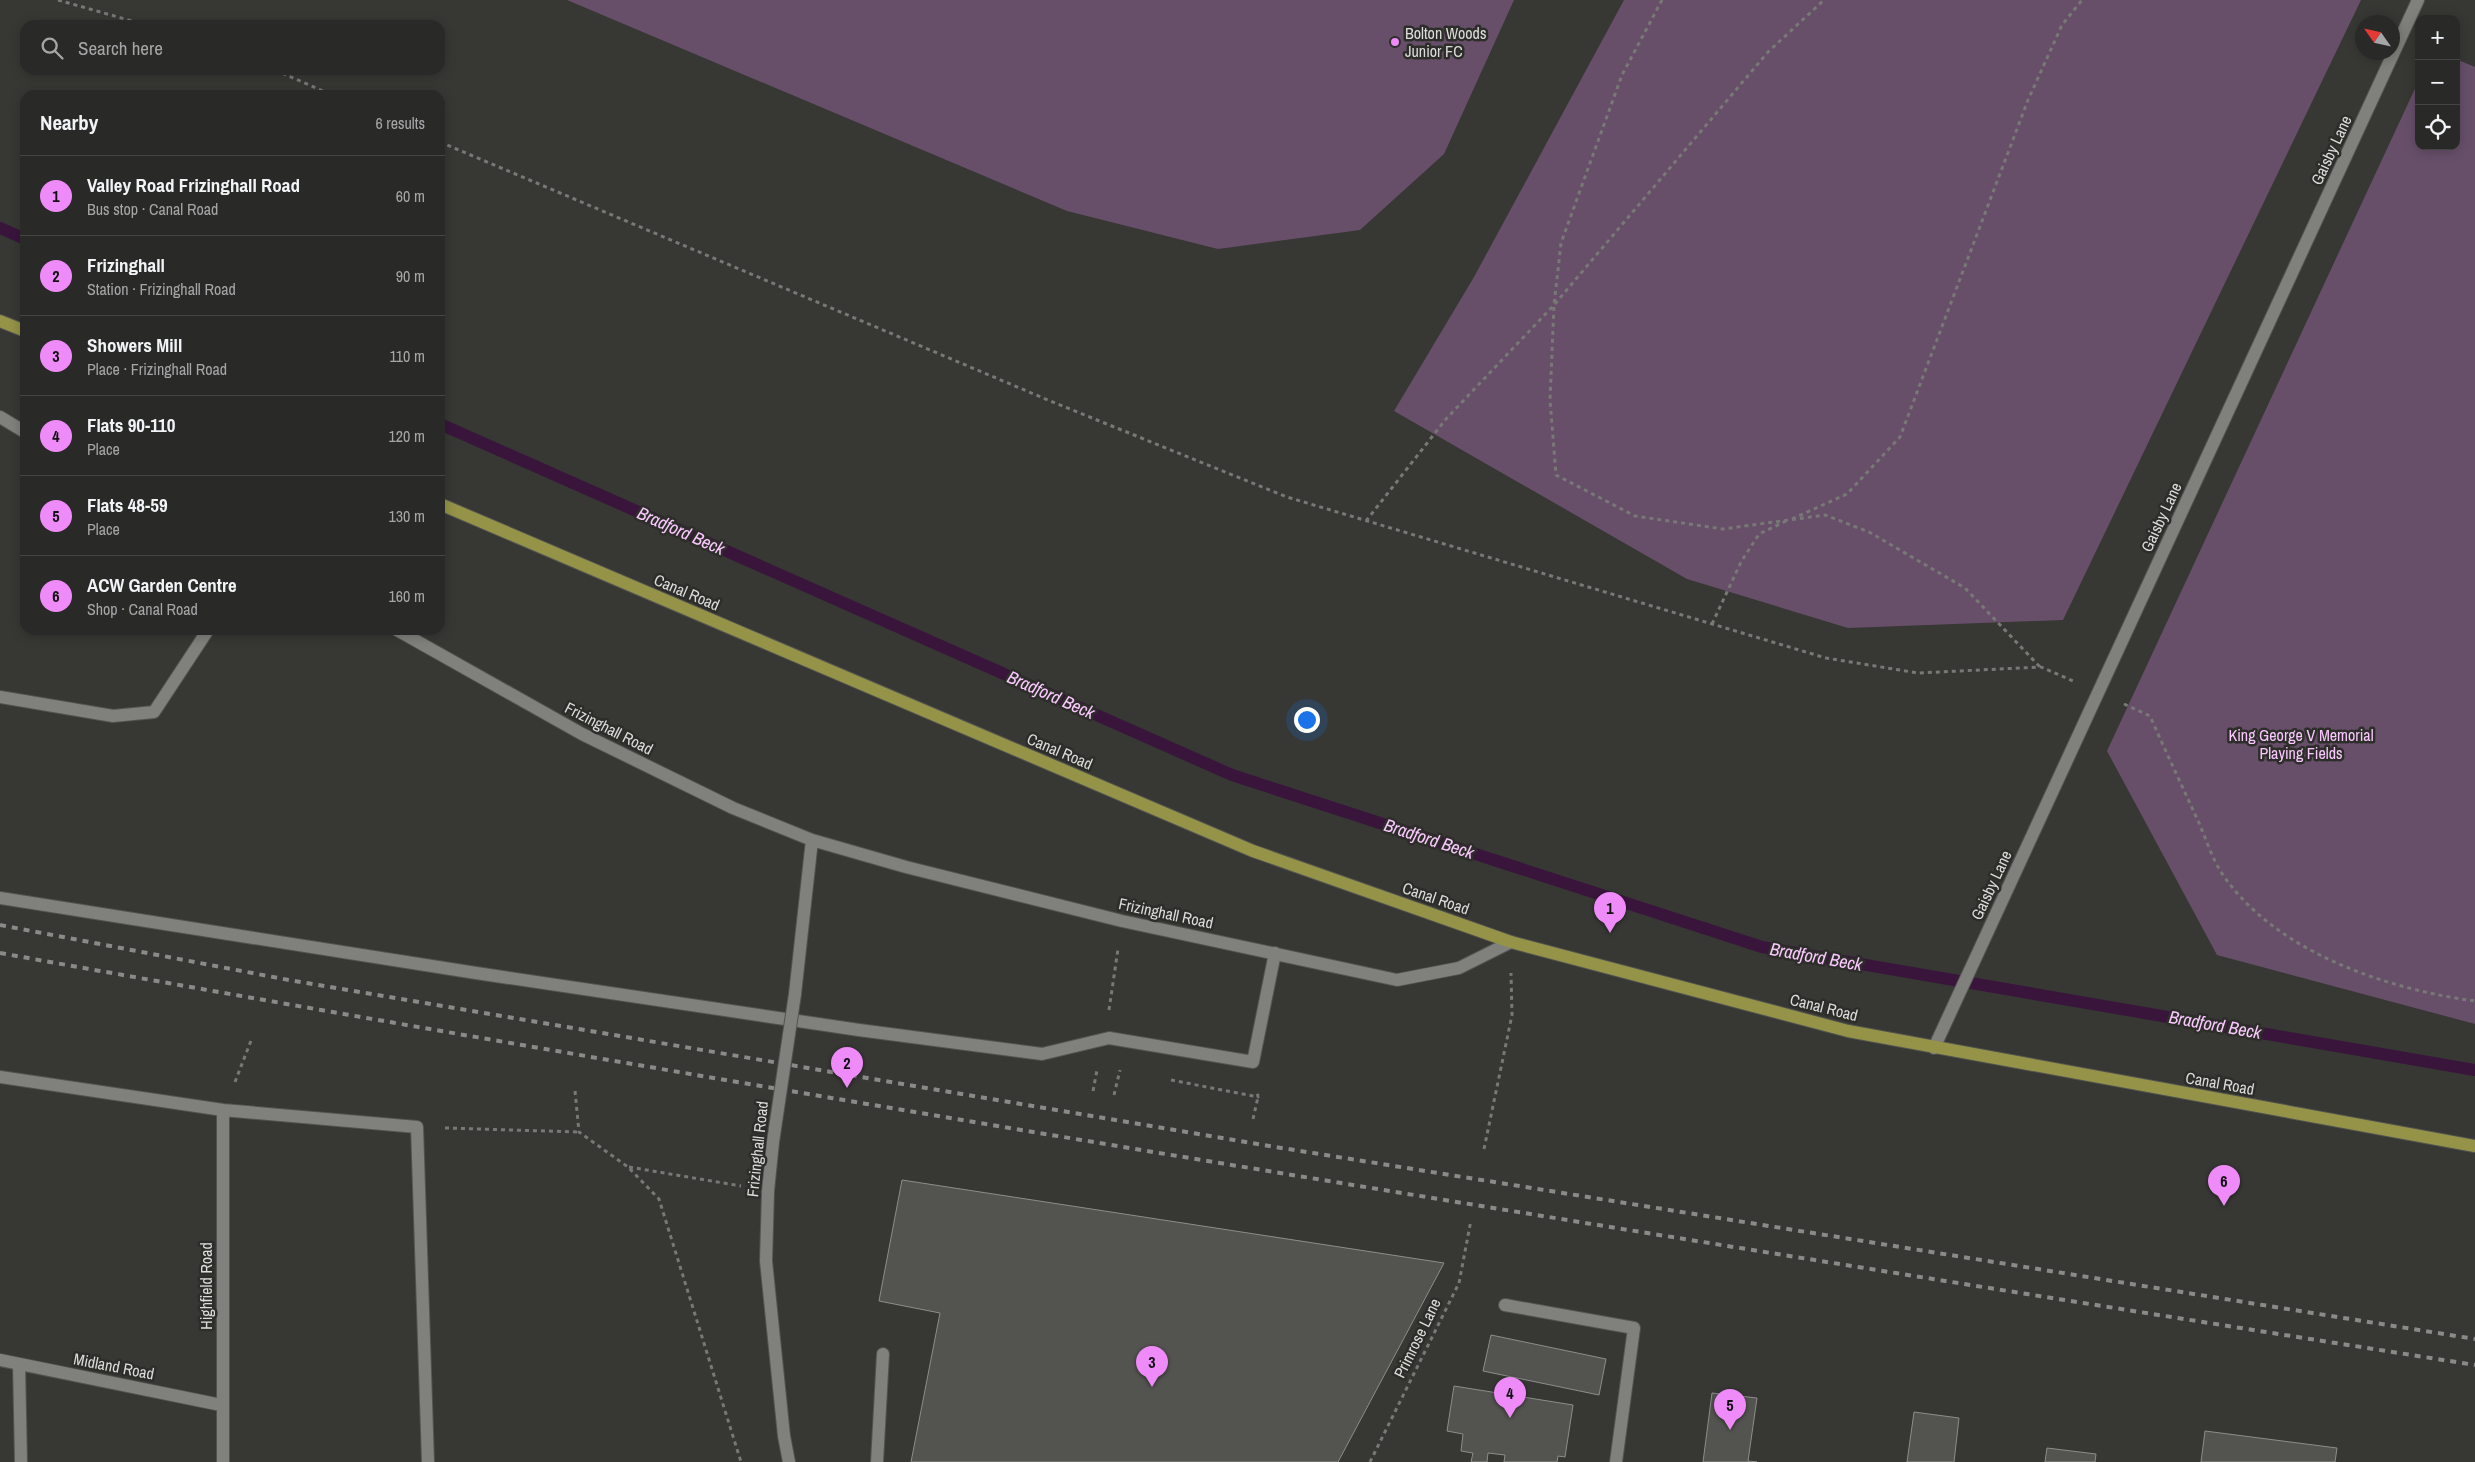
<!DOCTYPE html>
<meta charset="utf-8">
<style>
:root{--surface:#292927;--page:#353533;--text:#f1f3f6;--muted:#a5a6a7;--line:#454544;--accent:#ee8bf8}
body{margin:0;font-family:"Archivo Narrow",sans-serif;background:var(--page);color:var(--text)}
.controls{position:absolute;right:15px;top:15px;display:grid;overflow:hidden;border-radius:10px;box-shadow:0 2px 12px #0003}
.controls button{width:45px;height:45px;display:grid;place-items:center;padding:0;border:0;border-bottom:1px solid var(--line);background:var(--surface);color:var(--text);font:25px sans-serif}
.compass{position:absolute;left:2355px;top:15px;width:45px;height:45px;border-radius:50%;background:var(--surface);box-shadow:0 2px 12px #0003;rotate:304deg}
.you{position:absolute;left:1306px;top:719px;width:18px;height:18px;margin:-12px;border:4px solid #fff;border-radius:50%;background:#1a73e8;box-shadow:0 0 0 8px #1a73e833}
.badge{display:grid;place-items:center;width:32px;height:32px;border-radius:50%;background:var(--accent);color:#111;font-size:16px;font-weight:700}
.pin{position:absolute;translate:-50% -41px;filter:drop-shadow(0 1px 2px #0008)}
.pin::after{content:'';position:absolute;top:26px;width:18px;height:15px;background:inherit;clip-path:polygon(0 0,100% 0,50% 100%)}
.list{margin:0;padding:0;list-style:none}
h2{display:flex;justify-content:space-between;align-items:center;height:65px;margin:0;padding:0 20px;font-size:21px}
h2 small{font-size:16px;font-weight:400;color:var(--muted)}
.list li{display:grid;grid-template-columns:32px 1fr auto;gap:15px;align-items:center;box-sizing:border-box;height:80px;padding:0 20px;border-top:1px solid var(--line)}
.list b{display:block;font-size:19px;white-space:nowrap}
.list p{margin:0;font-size:16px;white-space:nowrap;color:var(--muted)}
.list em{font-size:16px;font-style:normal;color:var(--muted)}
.icon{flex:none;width:28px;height:28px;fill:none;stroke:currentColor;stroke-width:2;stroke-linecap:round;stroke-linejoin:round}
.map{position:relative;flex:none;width:2475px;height:1462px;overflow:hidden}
.search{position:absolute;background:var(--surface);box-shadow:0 2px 12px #0003;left:20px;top:20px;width:425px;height:55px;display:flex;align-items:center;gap:12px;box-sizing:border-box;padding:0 18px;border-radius:15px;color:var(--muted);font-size:19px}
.panel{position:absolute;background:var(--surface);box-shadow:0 2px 12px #0003;left:20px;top:90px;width:425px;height:545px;border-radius:15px}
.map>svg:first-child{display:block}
.green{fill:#674f69}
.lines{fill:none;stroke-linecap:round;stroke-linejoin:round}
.stream{stroke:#39153c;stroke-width:12}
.building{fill:#53534f;stroke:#8d8d89}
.minor-casing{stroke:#535350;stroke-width:14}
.major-casing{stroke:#535350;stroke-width:14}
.path{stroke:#787876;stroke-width:3;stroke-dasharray:4 4;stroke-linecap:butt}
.minor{stroke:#80807c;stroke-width:12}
.major{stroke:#949348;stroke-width:12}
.rail{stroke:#8a8a88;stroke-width:4;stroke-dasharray:6 6;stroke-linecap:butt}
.minor-bridge-casing{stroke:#535350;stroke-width:14;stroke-linecap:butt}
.minor-bridge{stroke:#80807c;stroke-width:12}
.poi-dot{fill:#ee8bf8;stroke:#2d2d2a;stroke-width:2}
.labels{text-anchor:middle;stroke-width:5;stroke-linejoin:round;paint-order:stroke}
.poi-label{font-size:16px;fill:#dcdcda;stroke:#2d2d2a;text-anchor:start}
.street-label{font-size:16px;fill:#dcdcda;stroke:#2d2d2a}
.park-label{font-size:16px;fill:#fac8fe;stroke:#2d2d2a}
.water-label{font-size:18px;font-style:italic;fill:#fac9fe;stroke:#2d2d2a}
</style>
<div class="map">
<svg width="2475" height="1462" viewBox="0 0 2475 1462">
<rect width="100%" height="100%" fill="#373734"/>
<!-- green -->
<path class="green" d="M 567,0 L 1514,0 L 1444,154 L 1360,230 L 1218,249 L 1067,211 Z
M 1624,0 L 2361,0 L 2063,620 L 1848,628 L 1687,579 L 1394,411 L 1474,277 Z
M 2456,59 L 2475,67 L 2475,1024 L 2217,955 L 2107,751 L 2419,80 L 2419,146 L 2456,146 Z"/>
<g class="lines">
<!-- stream -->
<path class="stream" d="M 0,228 L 25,239
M 440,424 L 1232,775 L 1762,947 L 2475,1070"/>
</g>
<!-- building -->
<path class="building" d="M 902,1180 L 1444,1263 L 1338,1462 L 911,1462 L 940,1313 L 879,1301 Z
M 1491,1335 L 1606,1359 L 1599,1395 L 1483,1371 Z
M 1454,1386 L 1573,1405 L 1565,1457 L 1558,1456 L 1557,1462 L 1504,1462 L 1505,1455 L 1488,1453 L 1487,1462 L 1471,1462 L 1473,1453 L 1461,1451 L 1463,1434 L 1447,1431 Z
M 1712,1393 L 1757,1398 L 1748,1461 L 1757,1462 L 1703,1462 Z
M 1914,1412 L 1959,1418 L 1954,1462 L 1907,1462 Z
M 2205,1431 L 2337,1448 L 2335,1462 L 2201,1462 Z
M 2047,1448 L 2096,1454 L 2095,1462 L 2045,1462 Z"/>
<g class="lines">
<defs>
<path id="minor" d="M 0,417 L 25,432
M 397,630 L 582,734 L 733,808 L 812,840 L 906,867 L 1122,921 L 1397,980 L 1459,968 L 1511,942
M 0,697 L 113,716 L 154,712 L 208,630
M 0,898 L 476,973 L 859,1030 L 1042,1054 L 1109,1038 L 1253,1062 L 1275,953
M 795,994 L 812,840
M 1934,1048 L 2418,0
M 0,1077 L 223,1110 L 417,1127 L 428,1462
M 773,1142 L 768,1191 L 766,1261 L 784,1436 L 789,1462
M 1505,1305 L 1634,1328 L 1616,1462
M 0,1360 L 221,1405
M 19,1364 L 21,1462
M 223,1462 L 223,1110
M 877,1462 L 883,1354"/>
<path id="major" d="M 0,321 L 25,331
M 440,504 L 1253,851 L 1511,942 L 1848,1031 L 2475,1146"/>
</defs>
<!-- minor casing -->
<use href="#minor" class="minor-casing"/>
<!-- major casing -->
<use href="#major" class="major-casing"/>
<!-- path -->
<path class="path" d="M 58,0 L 146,25
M 1662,0 L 1622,75 L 1561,243 L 1554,305 L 1550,400 L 1556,475 L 1635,516 L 1723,529 L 1825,515 L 1869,532 L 1965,588 L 2040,667
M 275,70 L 332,95
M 440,142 L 1055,403 L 1287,497 L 1826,658 L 1918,673 L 2041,667 L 2073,681
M 1792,519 L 1847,494 L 1900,437 L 2028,100 L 2062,25 L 2082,0
M 1366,521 L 1446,419 L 1554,305 L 1768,52 L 1824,0
M 1712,624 L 1741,562 L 1759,534 L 1786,521
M 2124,704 L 2150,716 C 2166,752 2183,788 2199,823 C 2206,839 2212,858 2221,872 C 2273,951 2385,989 2475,1001
M 1109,1010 L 1118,949
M 1171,1080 L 1258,1097 L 1257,1090
M 235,1082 L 252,1038
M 575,1091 L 579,1132 L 628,1167 L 659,1199 L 741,1462
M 1093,1091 L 1097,1070
M 1114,1095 L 1120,1070
M 1253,1119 L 1258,1097
M 445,1128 L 579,1132
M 1484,1149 L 1512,1015 L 1511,973
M 629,1167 L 741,1186
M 1370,1462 L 1459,1283 L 1471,1220"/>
<!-- minor -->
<use href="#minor" class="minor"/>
<!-- major -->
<use href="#major" class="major"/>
<!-- rail -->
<path class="rail" d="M 0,925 L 289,980 L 1263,1145 L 2475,1339
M 0,953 C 823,1101 1649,1235 2475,1365"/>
<defs>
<path id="minor-bridge" d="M 773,1142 L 795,994"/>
</defs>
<!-- minor-bridge casing -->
<use href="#minor-bridge" class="minor-bridge-casing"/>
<!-- minor-bridge -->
<use href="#minor-bridge" class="minor-bridge"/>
</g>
<!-- markers -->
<circle class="poi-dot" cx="1395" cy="42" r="5"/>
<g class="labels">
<!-- poi labels -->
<g class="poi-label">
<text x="1405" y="39">Bolton Woods<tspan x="1405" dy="18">Junior FC</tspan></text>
</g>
<!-- street labels -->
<g class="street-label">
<text transform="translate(2331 150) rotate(-65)" y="6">Gaisby Lane</text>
<text transform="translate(2161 517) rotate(-65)" y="6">Gaisby Lane</text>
<text transform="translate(687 592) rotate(23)" y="6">Canal Road</text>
<text transform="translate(609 728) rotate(27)" y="6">Frizinghall Road</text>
<text transform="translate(1060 751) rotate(23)" y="6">Canal Road</text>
<text transform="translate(1991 885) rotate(-65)" y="6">Gaisby Lane</text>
<text transform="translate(1436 898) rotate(19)" y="6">Canal Road</text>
<text transform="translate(1166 913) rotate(12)" y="6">Frizinghall Road</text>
<text transform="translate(1824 1007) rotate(14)" y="6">Canal Road</text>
<text transform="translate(2220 1083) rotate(10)" y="6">Canal Road</text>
<text transform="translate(757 1149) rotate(-84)" y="6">Frizinghall Road</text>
<text transform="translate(206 1286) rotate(-90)" y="6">Highfield Road</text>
<text transform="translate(1417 1338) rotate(-64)" y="6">Primrose Lane</text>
<text transform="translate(114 1366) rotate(11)" y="6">Midland Road</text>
</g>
<!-- park labels -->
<g class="park-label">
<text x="2301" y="741">King George V Memorial<tspan x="2301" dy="18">Playing Fields</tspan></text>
</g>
<!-- water labels -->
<g class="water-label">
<text transform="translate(681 531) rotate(24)" y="6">Bradford Beck</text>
<text transform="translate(1051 695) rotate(24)" y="6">Bradford Beck</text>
<text transform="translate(1429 839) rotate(18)" y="6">Bradford Beck</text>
<text transform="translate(1816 957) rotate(10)" y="6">Bradford Beck</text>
<text transform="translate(2215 1025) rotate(10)" y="6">Bradford Beck</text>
</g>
</g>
</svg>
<div class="controls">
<button>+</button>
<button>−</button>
<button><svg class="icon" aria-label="locate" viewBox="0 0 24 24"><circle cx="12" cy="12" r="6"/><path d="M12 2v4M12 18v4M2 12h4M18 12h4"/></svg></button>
</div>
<svg class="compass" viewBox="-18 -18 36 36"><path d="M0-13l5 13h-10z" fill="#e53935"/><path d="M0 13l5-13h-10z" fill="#a5a6a7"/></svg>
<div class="you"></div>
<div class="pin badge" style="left:1610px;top:933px">1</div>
<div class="pin badge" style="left:847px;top:1088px">2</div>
<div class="pin badge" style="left:1152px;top:1387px">3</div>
<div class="pin badge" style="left:1510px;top:1418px">4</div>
<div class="pin badge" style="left:1730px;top:1430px">5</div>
<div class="pin badge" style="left:2224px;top:1206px">6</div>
<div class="search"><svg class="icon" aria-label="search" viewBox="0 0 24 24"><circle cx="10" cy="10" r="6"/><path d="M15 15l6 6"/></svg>Search here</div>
<section class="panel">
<h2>Nearby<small>6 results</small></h2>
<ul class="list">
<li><span class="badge">1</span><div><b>Valley Road Frizinghall Road</b><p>Bus stop · Canal Road</p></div><em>60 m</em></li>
<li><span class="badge">2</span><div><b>Frizinghall</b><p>Station · Frizinghall Road</p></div><em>90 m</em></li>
<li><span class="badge">3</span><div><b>Showers Mill</b><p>Place · Frizinghall Road</p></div><em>110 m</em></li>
<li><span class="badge">4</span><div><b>Flats 90-110</b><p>Place</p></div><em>120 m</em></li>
<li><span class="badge">5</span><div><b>Flats 48-59</b><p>Place</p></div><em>130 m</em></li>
<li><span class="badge">6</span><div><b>ACW Garden Centre</b><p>Shop · Canal Road</p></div><em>160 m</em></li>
</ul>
</section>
</div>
